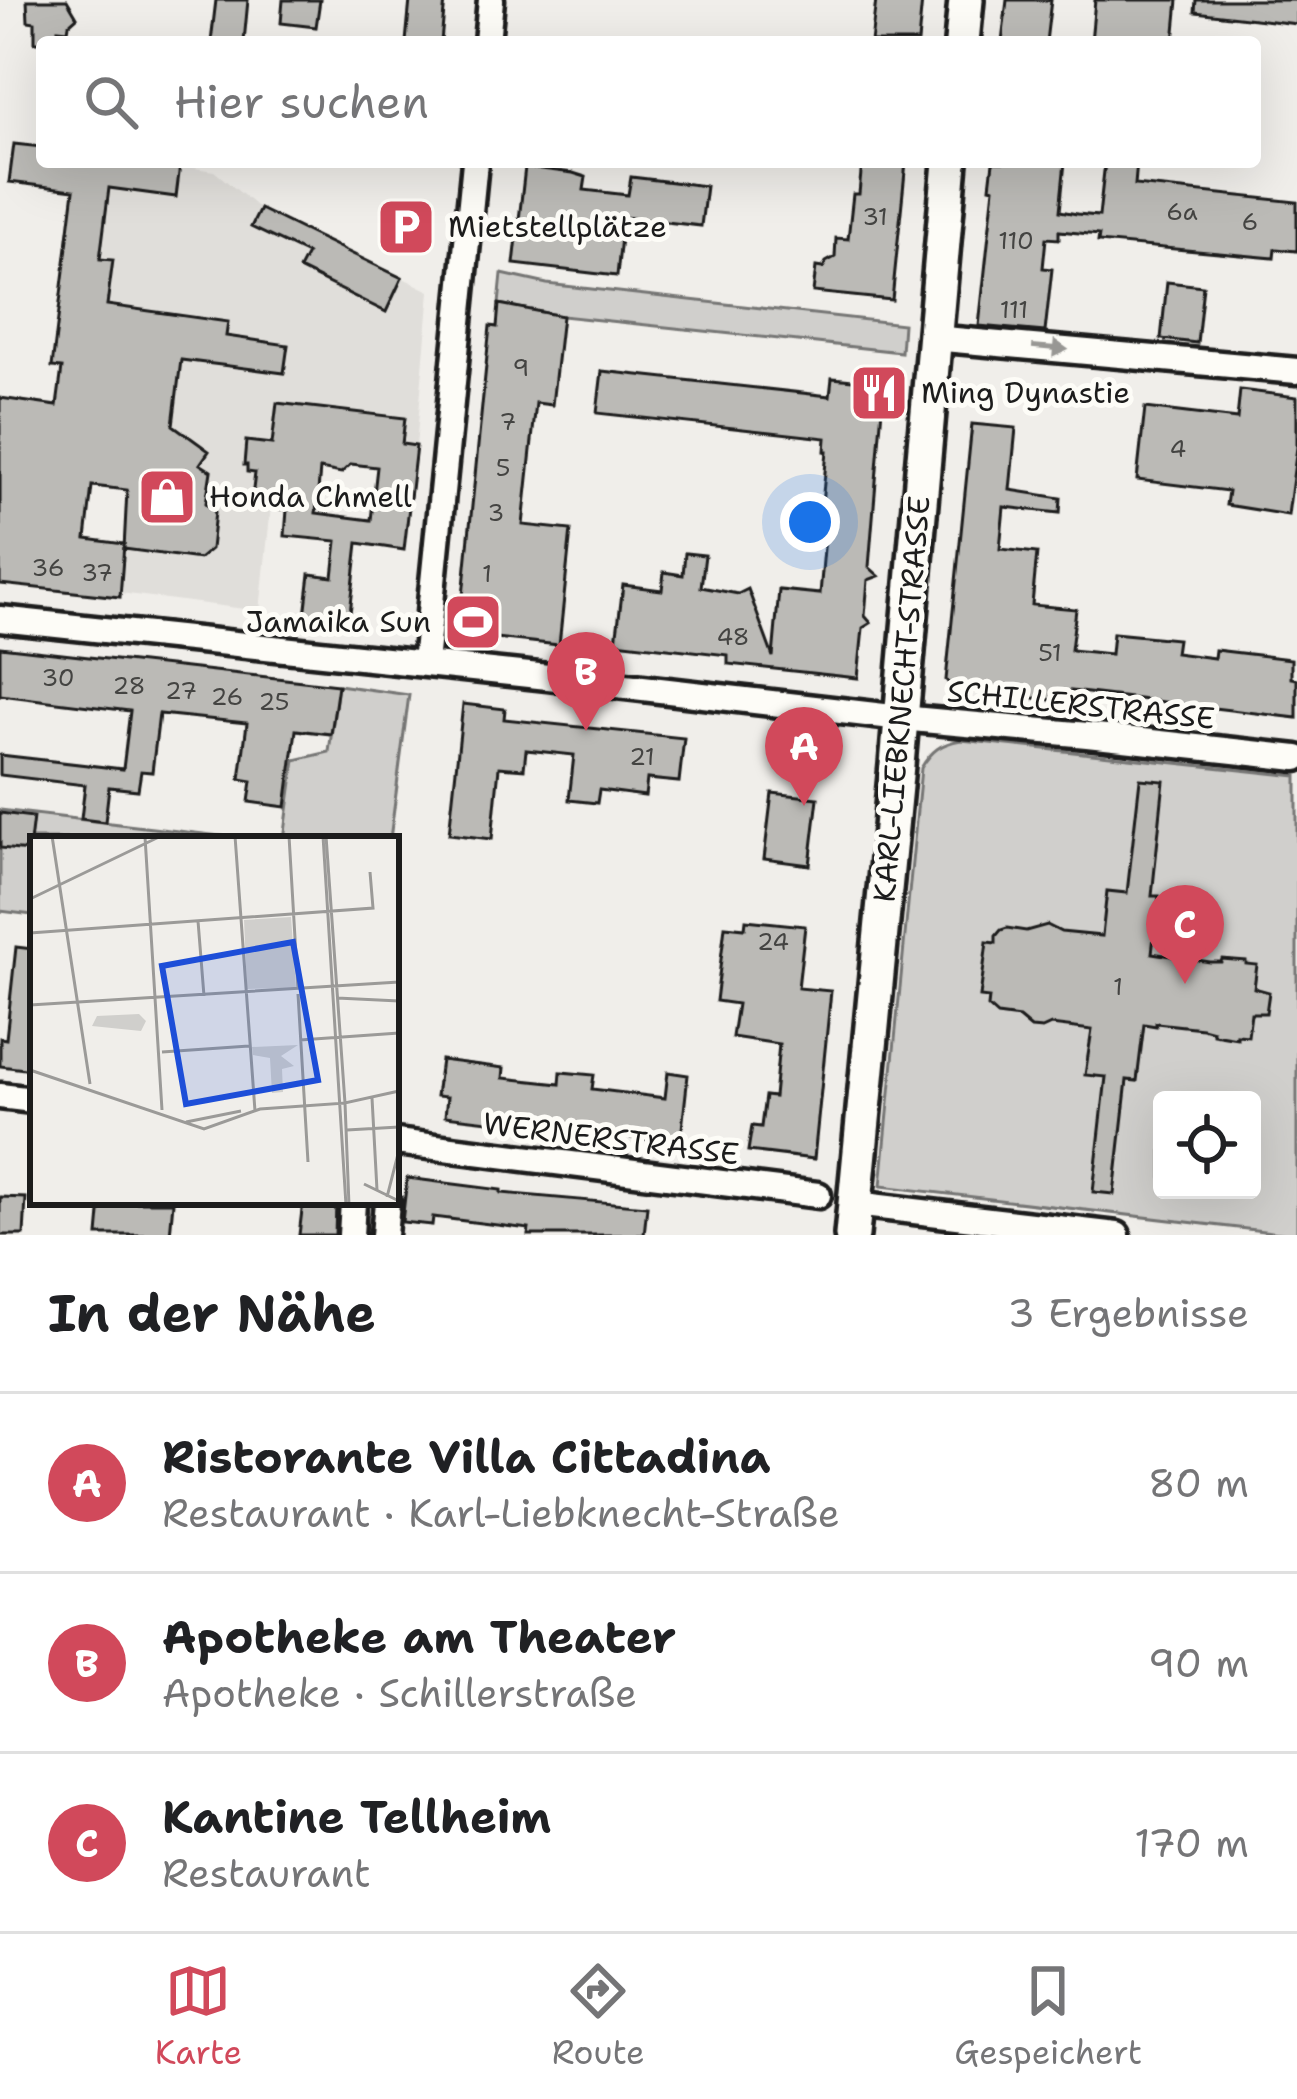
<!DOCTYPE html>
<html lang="de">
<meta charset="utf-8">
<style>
:root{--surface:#fff;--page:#f6f6f6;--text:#202124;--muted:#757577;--line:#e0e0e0;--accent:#d1495b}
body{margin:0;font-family:"Shantell Sans",sans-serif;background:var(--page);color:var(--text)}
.controls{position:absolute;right:36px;bottom:36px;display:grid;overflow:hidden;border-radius:12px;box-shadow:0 12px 48px #0002}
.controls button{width:108px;height:108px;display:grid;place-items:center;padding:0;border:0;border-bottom:3px solid var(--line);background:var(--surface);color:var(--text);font:60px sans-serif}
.you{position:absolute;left:810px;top:522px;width:42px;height:42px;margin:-30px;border:9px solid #fff;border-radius:50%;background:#1a73e8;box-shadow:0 0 0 18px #1a73e833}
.badge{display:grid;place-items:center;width:78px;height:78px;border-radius:50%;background:var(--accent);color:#fff;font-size:39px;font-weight:700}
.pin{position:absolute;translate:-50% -99px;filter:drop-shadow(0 3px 6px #0008)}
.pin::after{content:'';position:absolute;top:63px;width:42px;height:36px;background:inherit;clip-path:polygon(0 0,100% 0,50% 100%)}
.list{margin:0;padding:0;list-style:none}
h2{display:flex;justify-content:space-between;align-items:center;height:156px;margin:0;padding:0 48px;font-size:51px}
h2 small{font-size:39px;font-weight:400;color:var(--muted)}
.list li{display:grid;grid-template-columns:78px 1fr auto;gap:36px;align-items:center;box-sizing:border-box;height:180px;padding:0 48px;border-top:3px solid var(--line)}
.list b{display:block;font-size:45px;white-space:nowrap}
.list p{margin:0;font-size:39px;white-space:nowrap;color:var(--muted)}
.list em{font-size:39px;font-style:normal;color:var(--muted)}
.icon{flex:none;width:66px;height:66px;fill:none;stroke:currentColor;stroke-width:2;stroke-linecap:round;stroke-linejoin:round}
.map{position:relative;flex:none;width:1297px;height:1235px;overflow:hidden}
.search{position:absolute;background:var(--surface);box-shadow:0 12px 48px #0002;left:36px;right:36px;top:36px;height:132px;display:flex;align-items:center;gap:30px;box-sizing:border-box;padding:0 42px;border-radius:12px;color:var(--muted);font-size:45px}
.sheet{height:696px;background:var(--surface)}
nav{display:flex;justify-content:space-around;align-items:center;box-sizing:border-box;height:168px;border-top:3px solid var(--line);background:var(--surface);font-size:33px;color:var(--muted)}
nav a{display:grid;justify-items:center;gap:6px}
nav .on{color:var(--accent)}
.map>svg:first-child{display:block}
.built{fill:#e0deda}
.green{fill:#d0cfcc;stroke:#767674;stroke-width:3;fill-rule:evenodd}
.building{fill:#bbbab6;stroke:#1c1c1c;stroke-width:3;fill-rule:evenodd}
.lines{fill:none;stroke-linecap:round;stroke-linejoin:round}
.minor-casing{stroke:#1c1c1c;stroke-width:33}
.secondary-casing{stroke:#1c1c1c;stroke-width:42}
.minor{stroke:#fdfcf7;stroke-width:24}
.secondary{stroke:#fdfcf7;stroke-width:33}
.oneway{fill:#989794}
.labels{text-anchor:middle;stroke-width:10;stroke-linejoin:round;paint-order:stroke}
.number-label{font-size:24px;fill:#444442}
.poi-label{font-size:30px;fill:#1c1c1c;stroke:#fdfcf7;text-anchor:start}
.street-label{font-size:30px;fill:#1c1c1c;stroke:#fdfcf7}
.inset-road{fill:none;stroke:#9b9a98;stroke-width:3}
.view{fill:#1d4ed8;fill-opacity:0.15;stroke:#1d4ed8;stroke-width:6}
.inset-edge{fill:none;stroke:#1c1c1c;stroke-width:6}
</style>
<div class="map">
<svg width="1297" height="1235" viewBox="0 0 1297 1235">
<rect width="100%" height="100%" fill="#f0eeea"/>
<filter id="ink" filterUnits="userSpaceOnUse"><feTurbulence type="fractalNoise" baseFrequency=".00833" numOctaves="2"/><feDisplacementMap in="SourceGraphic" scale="24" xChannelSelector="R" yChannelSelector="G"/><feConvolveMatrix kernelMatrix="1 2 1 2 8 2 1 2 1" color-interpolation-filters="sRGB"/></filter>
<g filter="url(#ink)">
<!-- built -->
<path class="built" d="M 81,162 L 157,162 L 214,171 L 260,209 L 430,291 L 416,446 L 279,430 L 260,611 L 120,593 L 126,491 L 80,484 L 57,406 L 61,371 L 51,369 L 72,208 Z"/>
<!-- green -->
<path class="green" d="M 502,274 L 547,284 L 903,324 L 901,352 L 562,316 L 499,304 Z
M 338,685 L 409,695 L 390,839 L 284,839 L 295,760 L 329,752 Z
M 961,740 L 1297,776 L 1297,1235 L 881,1186 L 921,768 C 932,750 940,744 961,740 ZM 1162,1100 L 1252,1100 L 1252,1190 L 1162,1190 Z
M 0,810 L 246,839 L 33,839 L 33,915 L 0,911 Z"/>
<!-- building -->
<path class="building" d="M 27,0 L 67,0 L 77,17 L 69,24 L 68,30 L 58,29 L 58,42 L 35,42 L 35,22 L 28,21 Z
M 216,0 L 248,0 L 244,42 L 211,42 Z
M 283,0 L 320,0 L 316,27 L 281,23 Z
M 410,0 L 445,0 L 441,42 L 406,42 Z
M 876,0 L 922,0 L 918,42 L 871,42 Z
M 1007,0 L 1051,0 L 1046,42 L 1002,42 Z
M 1095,0 L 1178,0 L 1174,42 L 1091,42 Z
M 1196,0 L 1297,0 L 1297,24 L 1195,12 Z
M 14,144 L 42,147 L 42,162 L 157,162 L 180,165 L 176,197 L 109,188 L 100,259 L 113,260 L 107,305 L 228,322 L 226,336 L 288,345 L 284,373 L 181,360 L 173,425 L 209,451 L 200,464 L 211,471 L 206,503 L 215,512 L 211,549 L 199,559 L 124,549 L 127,490 L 92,486 L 86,539 L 124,544 L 120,597 L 0,584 L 0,398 L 57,406 L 62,368 L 52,367 L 74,190 L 9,182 Z
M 862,162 L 906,162 L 892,300 L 813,292 L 816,267 L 823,268 L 826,262 L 835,257 L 836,238 L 848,239 L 853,194 L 859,194 Z
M 993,162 L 1065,162 L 1060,211 L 1077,214 L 1099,216 L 1105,162 L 1137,162 L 1135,185 L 1297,202 L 1297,251 L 1275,249 L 1274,258 L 1098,242 L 1099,235 L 1059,231 L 1059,239 L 1046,238 L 1043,268 L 1052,269 L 1045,332 L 979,326 L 994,188 L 990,187 Z
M 525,167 L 573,173 L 586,177 L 584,190 L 628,195 L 631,177 L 706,186 L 701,226 L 623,217 L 617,276 L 514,264 Z
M 260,209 L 402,278 L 386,312 L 299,269 L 307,254 L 251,227 Z
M 1167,282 L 1203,286 L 1197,343 L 1161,339 Z
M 499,304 L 562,316 L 552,405 L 536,403 L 523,525 L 571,530 L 559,645 L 468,635 L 460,626 L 490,326 L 497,327 Z
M 602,371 L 830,396 L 832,378 L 884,383 L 869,567 L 879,576 L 868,580 L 865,616 L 871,623 L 863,628 L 858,678 L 728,664 L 728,655 L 616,642 L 623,585 L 662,590 L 664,572 L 683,575 L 685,553 L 705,555 L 701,587 L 738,594 L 748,589 L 773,657 L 779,590 L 820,594 L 826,526 L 820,525 L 827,451 L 825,451 L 826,438 L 597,413 Z
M 1240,390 L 1297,397 L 1297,447 L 1288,515 L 1226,505 L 1228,491 L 1137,480 L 1145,408 L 1237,419 Z
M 277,403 L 405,418 L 402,444 L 416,446 L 404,550 L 358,543 L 349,622 L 305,616 L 310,574 L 333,577 L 337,541 L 285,536 L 287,510 L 251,506 L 255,473 L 247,472 L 247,465 L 244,465 L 246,441 L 272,444 ZM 351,464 L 377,467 L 371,520 L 316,513 L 320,469 L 341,473 Z
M 972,424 L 1016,428 L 1010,490 L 1061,498 L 1060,513 L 1004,507 L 1000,549 L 1037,553 L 1032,605 L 1076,609 L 1071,650 L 1111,654 L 1113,633 L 1177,639 L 1175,653 L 1214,658 L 1215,650 L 1291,659 L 1291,678 L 1297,679 L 1297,718 L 1071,691 L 1069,702 L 954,689 L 946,680 Z
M 0,647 L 338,685 L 331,734 L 296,730 L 286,807 L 249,802 L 252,781 L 240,779 L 247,723 L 159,714 L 152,772 L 141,771 L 138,790 L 109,787 L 105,822 L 81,819 L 85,785 L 0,775 L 0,755 L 123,769 L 130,711 L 0,695 Z
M 463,704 L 505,709 L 504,719 L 684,738 L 679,782 L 647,779 L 645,796 L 599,790 L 597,803 L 569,800 L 574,755 L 526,750 L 524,769 L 499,767 L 492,839 L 449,834 Z
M 1140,779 L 1164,781 L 1152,896 L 1159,896 L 1152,953 L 1210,962 L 1221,962 L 1222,959 L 1246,961 L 1246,964 L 1257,965 L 1254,988 L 1269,992 L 1266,1013 L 1251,1013 L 1248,1036 L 1237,1035 L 1237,1038 L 1213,1034 L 1213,1031 L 1202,1028 L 1156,1023 L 1156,1026 L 1144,1024 L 1137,1081 L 1127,1080 L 1114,1194 L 1093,1192 L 1106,1077 L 1085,1075 L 1092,1030 L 1051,1025 L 1042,1029 L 1031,1028 L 1019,1018 L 997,1015 L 988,1007 L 989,998 L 980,997 L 987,942 L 996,943 L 996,936 L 1001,930 L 1007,928 L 1026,931 L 1047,925 L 1061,932 L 1102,936 L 1107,891 L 1127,893 Z
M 772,793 L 818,798 L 810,865 L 764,859 Z
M 0,813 L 33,817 L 29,851 L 0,848 Z
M 746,920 L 805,926 L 798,988 L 831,991 L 814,1159 L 748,1151 L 752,1126 L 761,1127 L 765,1096 L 774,1097 L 779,1044 L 732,1037 L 737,1004 L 716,1001 L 725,926 L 745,928 Z
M 16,947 L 33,949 L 33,1070 L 0,1066 L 0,1038 L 6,1039 Z
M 441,1060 L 504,1068 L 503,1078 L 560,1084 L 561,1072 L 594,1075 L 592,1089 L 665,1098 L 668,1072 L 688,1075 L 681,1138 L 661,1136 L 660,1141 L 445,1116 L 447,1097 L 436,1096 Z
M 407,1178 L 501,1190 L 501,1193 L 647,1206 L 644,1235 L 528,1235 L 529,1229 L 433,1217 L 432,1225 L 402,1222 Z
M 0,1197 L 26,1198 L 24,1235 L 0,1235 Z
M 101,1202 L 173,1202 L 170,1235 L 98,1235 Z
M 303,1202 L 336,1202 L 335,1235 L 299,1235 Z"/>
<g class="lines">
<defs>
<path id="minor" d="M 487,42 L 491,0
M 933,338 L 1297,371
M 0,619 L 548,677 L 901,718 L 1087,735 L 1297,758
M 425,663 L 475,162
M 0,1096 L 33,1100
M 396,1142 L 818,1195
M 855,1204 L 1117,1235
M 351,1235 L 353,1202
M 384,1235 L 387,1202"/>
<path id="secondary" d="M 962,42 L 966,0
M 852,1235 L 897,765 L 950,162"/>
</defs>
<!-- minor casing -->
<use href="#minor" class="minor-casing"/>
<!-- secondary casing -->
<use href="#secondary" class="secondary-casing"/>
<!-- minor -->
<use href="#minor" class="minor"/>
<!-- secondary -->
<use href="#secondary" class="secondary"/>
</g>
<!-- one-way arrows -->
<defs><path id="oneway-solid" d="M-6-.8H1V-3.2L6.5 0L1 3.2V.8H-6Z" transform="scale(3)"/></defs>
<use class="oneway" href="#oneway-solid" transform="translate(1050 348) rotate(5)"/>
</g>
<!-- icons -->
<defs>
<symbol id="parking-square" viewBox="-11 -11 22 22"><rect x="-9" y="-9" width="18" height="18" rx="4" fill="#d1495b" stroke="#fdfcf7"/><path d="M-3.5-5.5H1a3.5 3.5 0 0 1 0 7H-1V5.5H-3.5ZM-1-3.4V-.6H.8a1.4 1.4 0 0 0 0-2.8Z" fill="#fff"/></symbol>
<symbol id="restaurant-square" viewBox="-11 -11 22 22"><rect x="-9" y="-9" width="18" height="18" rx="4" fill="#d1495b" stroke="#fdfcf7"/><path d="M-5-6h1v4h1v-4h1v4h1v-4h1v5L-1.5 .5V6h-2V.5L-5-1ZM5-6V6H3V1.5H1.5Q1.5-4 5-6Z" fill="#fff"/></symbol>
<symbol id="shop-square" viewBox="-11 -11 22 22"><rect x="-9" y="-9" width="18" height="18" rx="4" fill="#d1495b" stroke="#fdfcf7"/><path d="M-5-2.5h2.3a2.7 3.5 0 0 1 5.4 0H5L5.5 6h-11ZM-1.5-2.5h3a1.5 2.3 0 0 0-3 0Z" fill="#fff"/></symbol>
<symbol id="stadium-square" viewBox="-11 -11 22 22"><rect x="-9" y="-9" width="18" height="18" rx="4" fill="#d1495b" stroke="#fdfcf7"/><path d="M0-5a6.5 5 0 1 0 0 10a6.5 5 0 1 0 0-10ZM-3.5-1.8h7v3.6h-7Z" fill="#fff"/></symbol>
</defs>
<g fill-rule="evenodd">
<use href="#parking-square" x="373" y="194" width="66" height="66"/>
<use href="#restaurant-square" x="846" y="360" width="66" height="66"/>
<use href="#shop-square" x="134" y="464" width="66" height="66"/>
<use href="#stadium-square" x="440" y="589" width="66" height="66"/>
</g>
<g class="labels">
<!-- number labels -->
<g class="number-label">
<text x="1182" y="220">6a</text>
<text x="875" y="225">31</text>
<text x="1250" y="230">6</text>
<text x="1016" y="249">110</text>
<text x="1014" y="318">111</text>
<text x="521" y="376">9</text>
<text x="508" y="430">7</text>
<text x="1178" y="457">4</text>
<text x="503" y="476">5</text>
<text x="496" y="521">3</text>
<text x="48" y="576">36</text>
<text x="97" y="581">37</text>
<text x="487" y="582">1</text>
<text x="733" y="645">48</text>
<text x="1050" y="661">51</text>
<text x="58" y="686">30</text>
<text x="129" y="694">28</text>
<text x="181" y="699">27</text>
<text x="227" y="705">26</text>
<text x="274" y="710">25</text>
<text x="642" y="765">21</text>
<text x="773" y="950">24</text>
<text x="1118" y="995">1</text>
</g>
<!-- poi labels -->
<g class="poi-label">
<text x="448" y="237">Mietstellplätze</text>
<text x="921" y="403">Ming Dynastie</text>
<text x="209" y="507">Honda Chmell</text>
<text x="431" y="632" text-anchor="end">Jamaika Sun</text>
</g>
<!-- street labels -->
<g class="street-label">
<text transform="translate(902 699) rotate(-85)" y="10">KARL-LIEBKNECHT-STRASSE</text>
<text transform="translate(1081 705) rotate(6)" y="10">SCHILLERSTRASSE</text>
<text transform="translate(611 1139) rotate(7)" y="10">WERNERSTRASSE</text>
</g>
</g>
<!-- overview -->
<g transform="translate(30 836)">
<rect width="369" height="369" fill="#f0eeea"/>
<path d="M 261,81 L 266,152 L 217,153 L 214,84 ZM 109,178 L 116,185 L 111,195 L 62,190 L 67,180 ZM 268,209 L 251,220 L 264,230 L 252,233 L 253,256 L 242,257 L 240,222 L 223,219 L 222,211 Z" fill="#d0cfcc"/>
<path class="inset-road" d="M 22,0 L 60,248M 205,0 L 225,275M 259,0 L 268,153M 293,0 L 316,369M 296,0 L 315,267 L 369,255M 115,1 L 132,274M 0,63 L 131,0M 168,85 L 174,160M 0,97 L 343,72 L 340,36M 268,158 L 278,326M 307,162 L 369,165M 0,169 L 369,146M 270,204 L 369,197M 132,216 L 219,210M 0,234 L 174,293 L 230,273 L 315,267 L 319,369M 342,262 L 347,354M 156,286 L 211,275M 317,294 L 369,291M 334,348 L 369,365M 357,361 L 369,314"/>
<path class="view" d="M 263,106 L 288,244 L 156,268 L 132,130 Z"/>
<rect width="369" height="369" class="inset-edge"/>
</g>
</svg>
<div class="controls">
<button><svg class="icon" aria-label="locate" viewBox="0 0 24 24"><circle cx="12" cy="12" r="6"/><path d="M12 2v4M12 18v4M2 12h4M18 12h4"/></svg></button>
</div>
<div class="you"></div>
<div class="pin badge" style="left:804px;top:806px">A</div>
<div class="pin badge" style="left:586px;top:731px">B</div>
<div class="pin badge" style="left:1185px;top:984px">C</div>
<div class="search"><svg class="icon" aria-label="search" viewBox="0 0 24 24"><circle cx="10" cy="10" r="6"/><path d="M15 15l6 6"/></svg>Hier suchen</div>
</div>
<section class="sheet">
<h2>In der Nähe<small>3 Ergebnisse</small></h2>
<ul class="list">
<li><span class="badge">A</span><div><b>Ristorante Villa Cittadina</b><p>Restaurant · Karl-Liebknecht-Straße</p></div><em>80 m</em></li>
<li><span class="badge">B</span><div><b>Apotheke am Theater</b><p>Apotheke · Schillerstraße</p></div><em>90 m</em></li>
<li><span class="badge">C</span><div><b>Kantine Tellheim</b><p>Restaurant</p></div><em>170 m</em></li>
</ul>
</section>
<nav>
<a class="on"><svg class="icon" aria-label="map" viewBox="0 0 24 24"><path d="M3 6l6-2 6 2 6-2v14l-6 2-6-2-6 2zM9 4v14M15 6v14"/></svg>Karte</a>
<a><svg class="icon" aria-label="directions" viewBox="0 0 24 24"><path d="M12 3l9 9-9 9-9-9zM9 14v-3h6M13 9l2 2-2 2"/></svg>Route</a>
<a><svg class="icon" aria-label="saved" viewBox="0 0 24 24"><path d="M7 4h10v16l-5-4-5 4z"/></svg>Gespeichert</a>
</nav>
